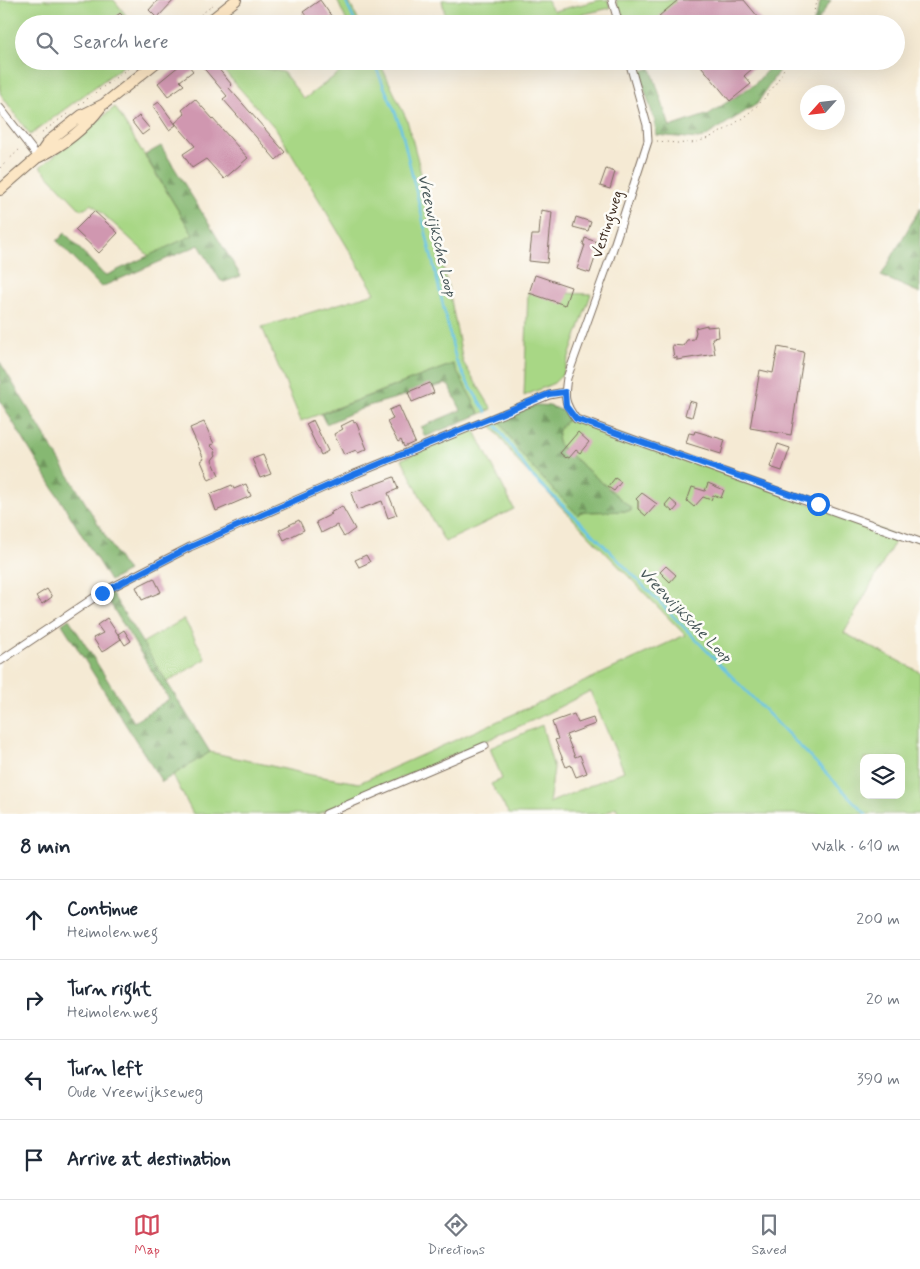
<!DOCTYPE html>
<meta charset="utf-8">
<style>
:root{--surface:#fff;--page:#f2f2f3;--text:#1f2937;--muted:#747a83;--line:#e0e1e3;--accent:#d1495b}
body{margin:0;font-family:Mynerve,sans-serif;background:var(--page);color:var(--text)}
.controls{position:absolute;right:15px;bottom:15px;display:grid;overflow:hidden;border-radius:10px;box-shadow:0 5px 20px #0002}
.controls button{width:45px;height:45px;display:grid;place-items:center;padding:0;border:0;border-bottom:1px solid var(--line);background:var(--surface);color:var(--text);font:25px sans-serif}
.compass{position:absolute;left:800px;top:85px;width:45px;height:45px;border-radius:50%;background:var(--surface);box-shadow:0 5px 20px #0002;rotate:243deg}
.stop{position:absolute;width:15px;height:15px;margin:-11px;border:4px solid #1a73e8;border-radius:50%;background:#fff}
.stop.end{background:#1a73e8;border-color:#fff;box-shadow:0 1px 5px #0008}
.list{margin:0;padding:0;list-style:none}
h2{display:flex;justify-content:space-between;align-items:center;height:65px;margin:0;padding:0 20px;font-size:21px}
h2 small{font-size:16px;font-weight:400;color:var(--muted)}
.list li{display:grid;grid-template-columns:32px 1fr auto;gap:15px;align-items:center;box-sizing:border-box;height:80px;padding:0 20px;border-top:1px solid var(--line)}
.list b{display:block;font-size:19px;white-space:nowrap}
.list p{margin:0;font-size:16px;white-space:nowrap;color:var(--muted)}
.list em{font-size:16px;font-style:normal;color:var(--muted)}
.icon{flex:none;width:28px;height:28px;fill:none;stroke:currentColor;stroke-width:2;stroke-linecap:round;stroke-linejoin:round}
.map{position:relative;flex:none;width:920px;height:814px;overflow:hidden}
.search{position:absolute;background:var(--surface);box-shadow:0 5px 20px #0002;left:15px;right:15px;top:15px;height:55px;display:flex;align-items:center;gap:12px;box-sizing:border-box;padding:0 18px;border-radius:28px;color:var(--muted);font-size:19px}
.sheet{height:385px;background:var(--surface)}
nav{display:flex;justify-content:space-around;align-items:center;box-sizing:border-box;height:70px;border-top:1px solid var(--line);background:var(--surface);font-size:14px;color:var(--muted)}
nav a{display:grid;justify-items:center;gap:2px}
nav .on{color:var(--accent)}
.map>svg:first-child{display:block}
.grass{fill:#a8d785;stroke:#728052;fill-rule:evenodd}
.forest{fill:url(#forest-firs);stroke:#607148}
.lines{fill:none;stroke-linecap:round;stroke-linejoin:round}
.stream{stroke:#68c4e6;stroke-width:2.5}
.building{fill:#d097b0}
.minor-casing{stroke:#7c6d5e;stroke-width:9}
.secondary-casing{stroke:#7c6d5e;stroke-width:12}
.path{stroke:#7c6d5e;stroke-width:1;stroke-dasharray:1 4;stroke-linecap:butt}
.minor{stroke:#fff;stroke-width:7}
.secondary{stroke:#fce6c4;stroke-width:10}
.route{stroke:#1a73e8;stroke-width:6}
.labels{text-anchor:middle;stroke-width:5;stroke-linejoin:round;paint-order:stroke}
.street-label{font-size:15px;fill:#3b2a1e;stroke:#fdfcf7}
.water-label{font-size:16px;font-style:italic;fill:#48585a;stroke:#fdfcf7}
</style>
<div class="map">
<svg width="920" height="814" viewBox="0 0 920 814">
<defs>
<pattern id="forest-firs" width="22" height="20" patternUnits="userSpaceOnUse" patternTransform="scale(1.25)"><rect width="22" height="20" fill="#86b872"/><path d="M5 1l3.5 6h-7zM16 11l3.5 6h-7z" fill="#6f965d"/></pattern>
</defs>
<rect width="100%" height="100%" fill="#fdfcf7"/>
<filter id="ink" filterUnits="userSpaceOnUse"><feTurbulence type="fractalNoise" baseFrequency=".02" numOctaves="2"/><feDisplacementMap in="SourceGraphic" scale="10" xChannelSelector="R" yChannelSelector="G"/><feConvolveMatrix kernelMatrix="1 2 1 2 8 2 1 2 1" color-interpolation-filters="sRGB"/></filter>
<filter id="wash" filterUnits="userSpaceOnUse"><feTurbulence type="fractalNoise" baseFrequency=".0096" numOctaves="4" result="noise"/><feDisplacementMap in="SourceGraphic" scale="20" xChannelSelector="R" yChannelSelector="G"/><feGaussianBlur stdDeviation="1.12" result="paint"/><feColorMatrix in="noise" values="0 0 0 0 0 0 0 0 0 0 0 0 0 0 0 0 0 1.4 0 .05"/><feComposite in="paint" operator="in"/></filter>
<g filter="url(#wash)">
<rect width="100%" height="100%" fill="#f5ead4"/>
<!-- grass -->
<path class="grass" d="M 0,0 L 114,0 L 133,24 L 24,24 L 24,61 L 130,61 L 30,135 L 0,93 Z
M 337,0 L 348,0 L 360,24 L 348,24 Z
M 442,0 L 548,0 L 550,6 L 554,11 L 600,0 L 608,0 L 610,8 L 540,24 L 447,24 Z
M 616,0 L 675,0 L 676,18 L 669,24 L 624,24 Z
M 215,61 L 257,61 L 262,68 L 283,72 L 304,99 L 355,61 L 379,61 L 407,120 L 417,157 L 451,300 L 463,362 L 492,409 L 480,414 L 453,364 L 301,421 L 262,327 L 375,293 L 277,130 Z
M 115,107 L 193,235 L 149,256 L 92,204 L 81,210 L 40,167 Z
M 528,292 L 591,294 L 563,374 L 554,383 L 524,396 Z
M 571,417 L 898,536 L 844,633 L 920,672 L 920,814 L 619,814 L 616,807 L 604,814 L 509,814 L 491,784 L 502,779 L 490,748 L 542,725 L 554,769 L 549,803 L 624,771 L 590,691 L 538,718 L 318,814 L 193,814 L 173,775 L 210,752 L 311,775 L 359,783 L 534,705 L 685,635 L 519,463 L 489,422 L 499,419 C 519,457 549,485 579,514 L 580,512 L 631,511 L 631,508 L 559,445 C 554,433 562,424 571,417 ZM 864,758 L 901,758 L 901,795 L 864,795 Z
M 474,429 L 514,509 L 445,542 L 431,518 L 402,459 Z
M 184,619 L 206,659 L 167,682 L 142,643 Z"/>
<!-- forest -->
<path class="forest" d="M 821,0 L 831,0 L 816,24 L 813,24 Z
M 775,61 L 785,61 L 757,104 L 703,138 L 698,139 L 656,135 L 655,122 L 639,72 L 651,68 L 670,127 L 709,114 L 755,84 Z
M 161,146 L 241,276 L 224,282 L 220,280 L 199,245 L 101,287 L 57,241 L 65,233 L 104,275 L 107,275 L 193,235 L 145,155 Z
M 920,208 L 920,293 L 881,276 Z
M 0,362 L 123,565 L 128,571 L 110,581 L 0,401 Z
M 453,364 L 480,414 L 425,437 L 421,427 L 461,410 L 449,386 L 445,384 L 368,406 L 326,424 L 321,414 Z
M 536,405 C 553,405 558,408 571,417 C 562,424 554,433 559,445 L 631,508 L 631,511 L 580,512 L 578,515 C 549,485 518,457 499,419 Z
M 111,592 L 210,752 L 162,782 L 62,624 L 69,619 L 134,722 L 169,699 L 105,595 Z"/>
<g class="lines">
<!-- stream -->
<path class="stream" d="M 345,0 L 356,24
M 373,61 L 395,112 L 402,132 L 456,360 L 466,380 L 486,412
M 496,425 L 531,475 L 594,535 L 866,814"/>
</g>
<g id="blocks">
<!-- building -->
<path class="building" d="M 158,0 L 174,0 L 157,18 L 149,10 Z
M 320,0 L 337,24 L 312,24 L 303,12 Z
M 678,0 L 744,0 L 764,24 L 666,24 L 659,16 Z
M 120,13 L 126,19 L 121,24 L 107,24 Z
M 185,61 L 193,71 L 180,81 L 184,85 L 168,96 L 158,83 Z
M 205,61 L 212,61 L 232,85 L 229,88 L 285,152 L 276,160 L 223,99 L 227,96 L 201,65 Z
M 697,61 L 761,61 L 744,76 L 751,84 L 730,101 Z
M 195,99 L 248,158 L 224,179 L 206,159 L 192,168 L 183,154 L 195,146 L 175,123 L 185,114 L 182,110 Z
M 159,102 L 176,125 L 169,130 L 153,106 Z
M 139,116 L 150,129 L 142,135 L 132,122 Z
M 606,169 L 615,172 L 610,189 L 600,186 Z
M 541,210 L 552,212 L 547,263 L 529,261 L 532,235 L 539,235 Z
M 94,211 L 118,233 L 99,253 L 75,230 Z
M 576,217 L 591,222 L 588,231 L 573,227 Z
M 585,238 L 600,243 L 590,273 L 577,269 L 585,245 L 583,245 Z
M 535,275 L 571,287 L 565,305 L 529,293 Z
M 707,325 L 707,327 L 718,326 L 719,337 L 712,338 L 715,354 L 677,360 L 677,357 L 674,358 L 672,345 L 683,346 L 687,340 L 694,339 L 696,332 L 695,328 Z
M 778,347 L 804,352 L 791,435 L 750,428 L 760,370 L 773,373 Z
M 430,383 L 434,393 L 412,402 L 408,392 Z
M 689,401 L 696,403 L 692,417 L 685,415 Z
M 399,406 L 415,442 L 404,447 L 401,440 L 398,442 L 387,422 L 393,419 L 389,410 Z
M 313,420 L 328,451 L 321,455 L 306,424 Z
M 353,420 L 354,423 L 356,422 L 367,449 L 358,453 L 356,450 L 344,455 L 334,434 L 343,429 L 341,426 Z
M 204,422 L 214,444 L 210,445 L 216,451 L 215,453 L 216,455 L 212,460 L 219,475 L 209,480 L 201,461 L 204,459 L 190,428 Z
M 695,431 L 725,440 L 721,454 L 686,443 L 689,433 L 694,434 Z
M 578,432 L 589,442 L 580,453 L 576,450 L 569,458 L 567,457 L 566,458 L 560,453 Z
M 778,444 L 790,448 L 782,471 L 770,467 Z
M 263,455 L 271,474 L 260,478 L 252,459 Z
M 394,477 L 398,489 L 388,493 L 397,515 L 388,518 L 382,501 L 357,510 L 351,493 Z
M 615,478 L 621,482 L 614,491 L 608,487 Z
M 708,483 L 724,490 L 721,498 L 713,495 L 711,500 L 703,497 L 694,507 L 687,501 L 692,487 L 705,491 Z
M 246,484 L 251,496 L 216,511 L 210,494 L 232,485 L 234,489 Z
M 642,493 L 657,504 L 646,516 L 638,509 L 638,501 L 636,499 Z
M 670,499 L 678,506 L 673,512 L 665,505 Z
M 342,506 L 355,529 L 344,537 L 337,525 L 321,533 L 316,522 L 332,514 L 330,513 Z
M 299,520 L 304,530 L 284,540 L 279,530 Z
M 366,555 L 370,562 L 359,567 L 355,560 Z
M 666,566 L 676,575 L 670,582 L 660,572 Z
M 154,578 L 161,592 L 142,600 L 136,587 Z
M 47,589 L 52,597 L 42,604 L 36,596 Z
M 107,618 L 121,639 L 102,652 L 93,638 L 103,633 L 97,625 Z
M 124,630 L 131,641 L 125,645 L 118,634 Z
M 574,714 L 578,723 L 593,718 L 595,724 L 566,735 L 575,757 L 580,755 L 587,773 L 576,777 L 571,765 L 566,767 L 555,740 L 558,739 L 552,722 Z"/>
</g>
</g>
<g filter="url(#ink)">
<use href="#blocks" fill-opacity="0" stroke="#7c6d5e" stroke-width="1"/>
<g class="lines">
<defs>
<path id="minor" d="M 612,0 L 619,24
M 629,61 L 647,125 L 648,141 L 609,261 L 567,378 C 564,397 564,403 576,419 L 920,542
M 0,108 L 38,157
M 0,661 L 101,593 L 190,547 L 350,476 L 549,395 L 565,392
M 326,814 L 485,746"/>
<path id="secondary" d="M 206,24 L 236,0
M 39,157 C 64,145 85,128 101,107
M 0,190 L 38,157 L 49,141 L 82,115 L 104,104 L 158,61"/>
</defs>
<!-- minor casing -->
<use href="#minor" class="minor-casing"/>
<!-- secondary casing -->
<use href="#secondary" class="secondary-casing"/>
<!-- path -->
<path class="path" d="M 189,24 L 213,5
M 809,24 L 818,0
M 79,105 L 138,61
M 34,138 L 67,114
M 657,141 C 668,142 680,144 691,143 C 717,139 752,114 768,94 C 776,85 782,72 788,61
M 0,168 L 21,148"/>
<!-- minor -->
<use href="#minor" class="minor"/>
<!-- secondary -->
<use href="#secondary" class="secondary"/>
</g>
</g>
<g class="lines" filter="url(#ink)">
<!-- route -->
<path class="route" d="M 102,593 L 190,547 L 350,476 L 549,394 L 565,392 L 566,406 L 576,419 L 818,504"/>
</g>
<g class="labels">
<!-- street labels -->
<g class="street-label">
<text transform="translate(607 224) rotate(-72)" y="5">Vestingweg</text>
</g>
<!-- water labels -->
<g class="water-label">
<text transform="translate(438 235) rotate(77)" y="6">Vreewijksche Loop</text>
<text transform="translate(686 614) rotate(46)" y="6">Vreewijksche Loop</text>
</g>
</g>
</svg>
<div class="controls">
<button><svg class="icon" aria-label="layers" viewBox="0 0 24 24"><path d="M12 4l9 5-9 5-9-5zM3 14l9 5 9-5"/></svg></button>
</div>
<svg class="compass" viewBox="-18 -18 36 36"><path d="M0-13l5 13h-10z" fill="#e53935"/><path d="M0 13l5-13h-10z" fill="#747a83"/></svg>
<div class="stop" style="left:818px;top:504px"></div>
<div class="stop end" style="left:102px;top:593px"></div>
<div class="search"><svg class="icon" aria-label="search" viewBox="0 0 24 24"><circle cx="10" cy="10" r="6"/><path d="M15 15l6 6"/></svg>Search here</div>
</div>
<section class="sheet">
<h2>8 min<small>Walk · 610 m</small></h2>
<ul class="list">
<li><svg class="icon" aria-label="ahead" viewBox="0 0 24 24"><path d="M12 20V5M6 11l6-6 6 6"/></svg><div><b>Continue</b><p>Heimolenweg</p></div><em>200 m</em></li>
<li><svg class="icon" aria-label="right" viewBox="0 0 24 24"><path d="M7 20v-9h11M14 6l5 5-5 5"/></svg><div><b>Turn right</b><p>Heimolenweg</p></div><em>20 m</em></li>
<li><svg class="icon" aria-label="left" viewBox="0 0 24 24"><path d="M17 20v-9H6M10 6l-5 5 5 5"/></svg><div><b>Turn left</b><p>Oude Vreewijkseweg</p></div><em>390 m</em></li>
<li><svg class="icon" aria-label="arrive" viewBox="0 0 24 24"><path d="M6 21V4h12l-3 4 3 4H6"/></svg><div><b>Arrive at destination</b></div></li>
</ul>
</section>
<nav>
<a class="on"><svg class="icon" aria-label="map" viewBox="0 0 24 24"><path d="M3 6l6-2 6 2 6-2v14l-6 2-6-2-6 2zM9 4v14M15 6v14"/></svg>Map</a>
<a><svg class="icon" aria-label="directions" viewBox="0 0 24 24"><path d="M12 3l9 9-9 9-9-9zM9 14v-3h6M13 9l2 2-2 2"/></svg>Directions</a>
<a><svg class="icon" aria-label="saved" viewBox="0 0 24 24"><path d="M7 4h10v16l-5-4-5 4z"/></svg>Saved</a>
</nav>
